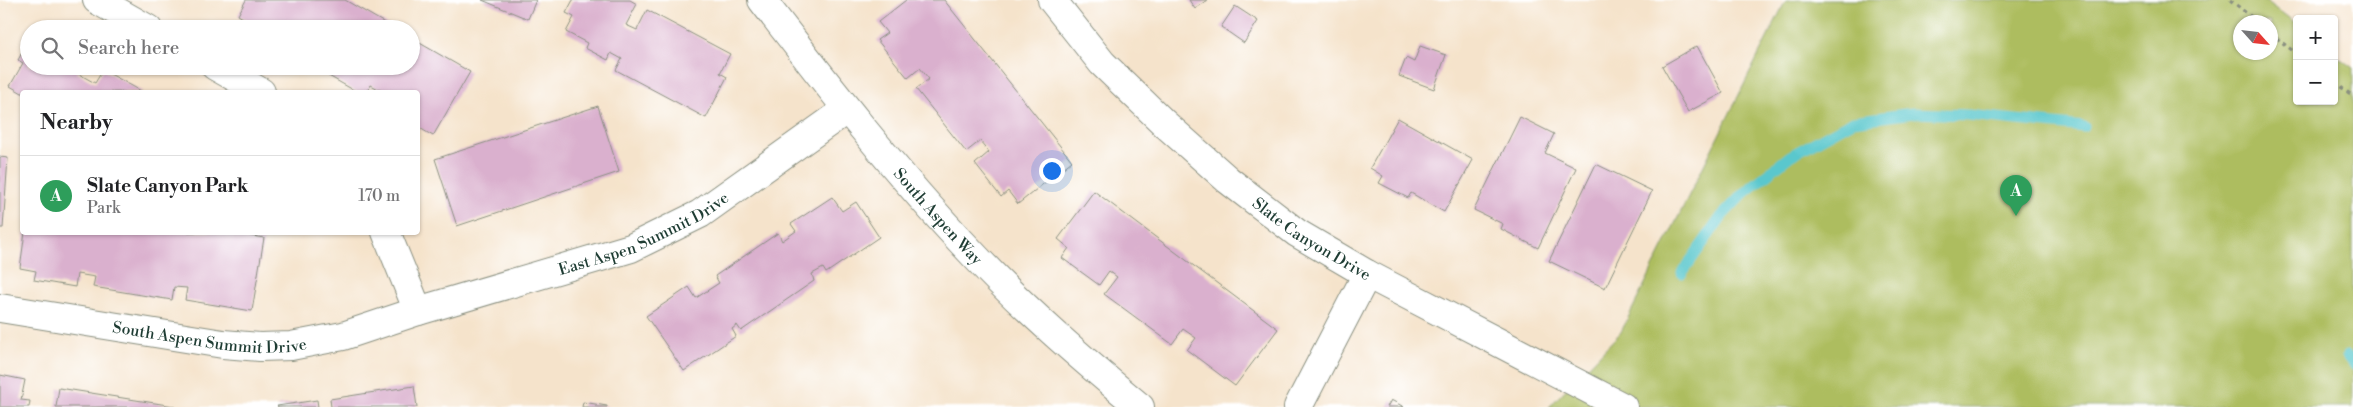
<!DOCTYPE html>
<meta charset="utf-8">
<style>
:root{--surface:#fff;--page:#f6f6f6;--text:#202124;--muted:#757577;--line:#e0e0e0;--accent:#d93025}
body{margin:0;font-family:"Libre Bodoni",serif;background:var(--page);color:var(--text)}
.controls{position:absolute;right:15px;top:15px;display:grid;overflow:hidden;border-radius:5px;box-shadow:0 1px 4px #0004}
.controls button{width:45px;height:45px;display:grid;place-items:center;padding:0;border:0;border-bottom:1px solid var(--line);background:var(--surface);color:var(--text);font:25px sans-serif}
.compass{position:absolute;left:2233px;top:15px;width:45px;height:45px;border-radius:50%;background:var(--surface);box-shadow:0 1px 4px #0004;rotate:117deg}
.you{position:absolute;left:1051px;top:170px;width:18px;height:18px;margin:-12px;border:4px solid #fff;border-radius:50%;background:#1a73e8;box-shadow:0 0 0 8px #1a73e833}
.badge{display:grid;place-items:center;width:32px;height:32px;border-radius:50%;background:var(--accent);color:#fff;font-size:16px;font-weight:700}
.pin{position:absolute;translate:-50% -41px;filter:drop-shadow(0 1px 2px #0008)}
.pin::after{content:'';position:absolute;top:26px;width:18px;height:15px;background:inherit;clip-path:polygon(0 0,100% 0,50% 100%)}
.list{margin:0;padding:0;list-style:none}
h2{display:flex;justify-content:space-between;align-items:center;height:65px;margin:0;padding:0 20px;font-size:21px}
h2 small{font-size:16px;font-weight:400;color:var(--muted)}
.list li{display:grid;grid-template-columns:32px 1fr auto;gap:15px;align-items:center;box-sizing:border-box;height:80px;padding:0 20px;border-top:1px solid var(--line)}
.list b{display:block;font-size:19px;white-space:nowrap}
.list p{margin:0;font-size:16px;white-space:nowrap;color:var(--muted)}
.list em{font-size:16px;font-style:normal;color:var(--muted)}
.icon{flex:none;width:28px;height:28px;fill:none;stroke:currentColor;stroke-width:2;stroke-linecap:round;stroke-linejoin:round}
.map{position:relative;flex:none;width:2353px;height:407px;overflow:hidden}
.search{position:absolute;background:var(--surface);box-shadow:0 1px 4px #0004;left:20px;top:20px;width:400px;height:55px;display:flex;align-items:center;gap:12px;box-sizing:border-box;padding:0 18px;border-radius:28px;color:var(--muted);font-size:19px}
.panel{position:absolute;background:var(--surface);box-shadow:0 1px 4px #0004;left:20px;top:90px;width:400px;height:145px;border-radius:5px}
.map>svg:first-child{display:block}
.green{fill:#adbd5f;stroke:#667d4a;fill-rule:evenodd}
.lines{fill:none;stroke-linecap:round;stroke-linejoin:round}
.stream{stroke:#5ac7cd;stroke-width:11}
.building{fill:#dab0ce}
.minor-casing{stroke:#8a9080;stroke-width:30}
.tertiary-casing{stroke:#8a9080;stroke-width:30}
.path{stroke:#8a9080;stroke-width:3;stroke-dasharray:4 4;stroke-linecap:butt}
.minor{stroke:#fff;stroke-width:28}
.tertiary{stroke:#fff;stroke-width:28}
.labels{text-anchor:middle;stroke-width:4;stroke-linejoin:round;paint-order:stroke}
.street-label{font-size:16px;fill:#1f3d34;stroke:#fff}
</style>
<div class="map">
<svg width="2353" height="407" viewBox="0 0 2353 407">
<rect width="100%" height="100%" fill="#fff"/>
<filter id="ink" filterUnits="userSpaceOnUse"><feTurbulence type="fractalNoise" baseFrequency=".02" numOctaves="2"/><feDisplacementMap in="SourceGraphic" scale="10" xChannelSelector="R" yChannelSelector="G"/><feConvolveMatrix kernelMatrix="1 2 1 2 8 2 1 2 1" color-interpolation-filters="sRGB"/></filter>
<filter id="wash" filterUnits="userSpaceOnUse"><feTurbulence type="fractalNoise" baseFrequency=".0096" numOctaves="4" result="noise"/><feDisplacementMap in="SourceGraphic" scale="20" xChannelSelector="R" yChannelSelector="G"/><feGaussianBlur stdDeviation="1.12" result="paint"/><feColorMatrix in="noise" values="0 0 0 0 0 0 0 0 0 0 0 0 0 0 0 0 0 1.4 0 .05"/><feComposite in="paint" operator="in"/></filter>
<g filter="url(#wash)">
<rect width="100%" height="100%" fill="#f5e3cb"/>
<!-- green -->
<path class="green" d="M 1786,0 L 2265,0 L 2297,24 L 2297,101 L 2334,101 L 2334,54 L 2353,68 L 2353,407 L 1549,407 L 1621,332 ZM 2240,22 L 2270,22 L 2270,52 L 2240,52 Z"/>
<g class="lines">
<!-- stream -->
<path class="stream" d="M 1682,273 L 1722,216 L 1744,193 L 1790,156 L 1853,121 L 1913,113 L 1968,115 L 2084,127
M 2347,356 L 2353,364"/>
</g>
<g id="blocks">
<!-- building -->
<path class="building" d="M 246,0 L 345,0 L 395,29 L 247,29 L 244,27 L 248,21 L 238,15 Z
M 482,0 L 536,0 L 528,19 Z
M 573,0 L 630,0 L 637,4 L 626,25 L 637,30 L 647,10 L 730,54 L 720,73 L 727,77 L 706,118 L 616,70 L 622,59 L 611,53 L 608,60 L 585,48 L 587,43 L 566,32 L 574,17 L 566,13 Z
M 906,0 L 944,0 L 1072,161 L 1018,204 L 1008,191 L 1001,197 L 975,164 L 989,152 L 980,141 L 966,152 L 916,89 L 929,79 L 920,68 L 908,78 L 877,40 L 887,33 L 878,22 Z
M 1189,0 L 1208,0 L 1195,9 Z
M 1235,6 L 1258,21 L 1244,43 L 1221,27 Z
M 411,38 L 470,72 L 433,136 L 418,127 L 418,92 L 382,92 L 382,91 L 371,85 L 367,92 L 357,92 L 311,66 L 411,66 Z
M 29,40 L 29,66 L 81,66 L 77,73 L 95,83 L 103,70 L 143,92 L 22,93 L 10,86 L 23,63 L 18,60 Z
M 1420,46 L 1446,55 L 1434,89 L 1399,76 L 1406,58 L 1414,62 Z
M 1697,46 L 1723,93 L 1688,112 L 1662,66 Z
M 598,106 L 619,172 L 457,226 L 435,159 Z
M 1520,117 L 1554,134 L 1545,153 L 1576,168 L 1538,248 L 1501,229 L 1503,224 L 1474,210 Z
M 1398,118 L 1473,160 L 1444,212 L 1411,193 L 1408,198 L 1379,183 L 1383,176 L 1370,168 Z
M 0,157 L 8,158 L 3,228 L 0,228 Z
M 1596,164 L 1652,191 L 1605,288 L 1549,261 Z
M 1094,191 L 1278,329 L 1235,386 L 1187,350 L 1196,338 L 1183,329 L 1172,344 L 1104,294 L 1117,277 L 1109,271 L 1099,285 L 1062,258 L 1069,248 L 1058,239 Z
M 832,197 L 842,211 L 856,202 L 879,237 L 826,273 L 823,268 L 812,274 L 814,281 L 741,331 L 737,325 L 732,329 L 736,336 L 684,371 L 646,316 L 689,287 L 696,298 L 719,283 L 715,276 L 778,233 L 782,241 L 796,231 L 791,224 Z
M 25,232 L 228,232 L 264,238 L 252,311 L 185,300 L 187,288 L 174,287 L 172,300 L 93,287 L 95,277 L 77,274 L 75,287 L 34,280 L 36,271 L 20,268 Z
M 0,375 L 25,380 L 21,400 L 30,401 L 29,407 L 0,407 Z
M 414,386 L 417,407 L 331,407 L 330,399 Z
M 59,388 L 174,406 L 174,407 L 56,407 Z
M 317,400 L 318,407 L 278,407 L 277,406 Z
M 1391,400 L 1404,407 L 1387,407 Z
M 583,402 L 607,406 L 607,407 L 582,407 Z"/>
</g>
</g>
<g filter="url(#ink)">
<use href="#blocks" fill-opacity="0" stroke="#8a9080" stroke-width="1"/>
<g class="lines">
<defs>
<g id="minor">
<path d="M 97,0 L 148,29"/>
<path id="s1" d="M 762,0 C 828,86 895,172 970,251 C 1022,307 1081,358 1140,407"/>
<path d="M 215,66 L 261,92"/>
<path d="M 386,232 L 418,311"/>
<path id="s2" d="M 0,308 L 223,344 L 260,347 L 291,346 L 343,336 L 418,311 L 631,248 L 700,214 L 846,110"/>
<path d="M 1298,407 L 1367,274"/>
</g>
<g id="tertiary">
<path id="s3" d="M 1052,0 L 1102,63 L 1164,123 L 1228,180 L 1297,233 L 1367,274 L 1623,407"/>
</g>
</defs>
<!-- minor casing -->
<use href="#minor" class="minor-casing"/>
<!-- tertiary casing -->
<use href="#tertiary" class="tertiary-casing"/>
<!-- path -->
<path class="path" d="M 2230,0 L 2258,22
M 2270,33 L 2297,54
M 2334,82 L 2353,96"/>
<!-- minor -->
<use href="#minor" class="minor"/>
<!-- tertiary -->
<use href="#tertiary" class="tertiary"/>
</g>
</g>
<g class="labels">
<!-- street labels -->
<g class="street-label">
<text dy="6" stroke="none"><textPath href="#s1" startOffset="279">South Aspen Way</textPath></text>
<text dy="6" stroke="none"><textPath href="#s2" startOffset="665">East Aspen Summit Drive</textPath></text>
<text dy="6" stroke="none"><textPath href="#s3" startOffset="355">Slate Canyon Drive</textPath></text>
<text dy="6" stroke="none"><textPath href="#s2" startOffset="212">South Aspen Summit Drive</textPath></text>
</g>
</g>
</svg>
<div class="controls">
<button>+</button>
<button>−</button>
</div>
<svg class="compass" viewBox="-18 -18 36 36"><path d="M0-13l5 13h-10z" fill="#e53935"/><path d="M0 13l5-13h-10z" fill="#757577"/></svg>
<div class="you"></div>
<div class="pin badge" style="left:2016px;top:216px;background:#2e9e5b">A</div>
<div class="search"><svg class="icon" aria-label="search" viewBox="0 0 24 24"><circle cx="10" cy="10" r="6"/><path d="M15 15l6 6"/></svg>Search here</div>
<section class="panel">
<h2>Nearby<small></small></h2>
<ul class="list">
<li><span class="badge" style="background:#2e9e5b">A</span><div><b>Slate Canyon Park</b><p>Park</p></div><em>170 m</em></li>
</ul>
</section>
</div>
